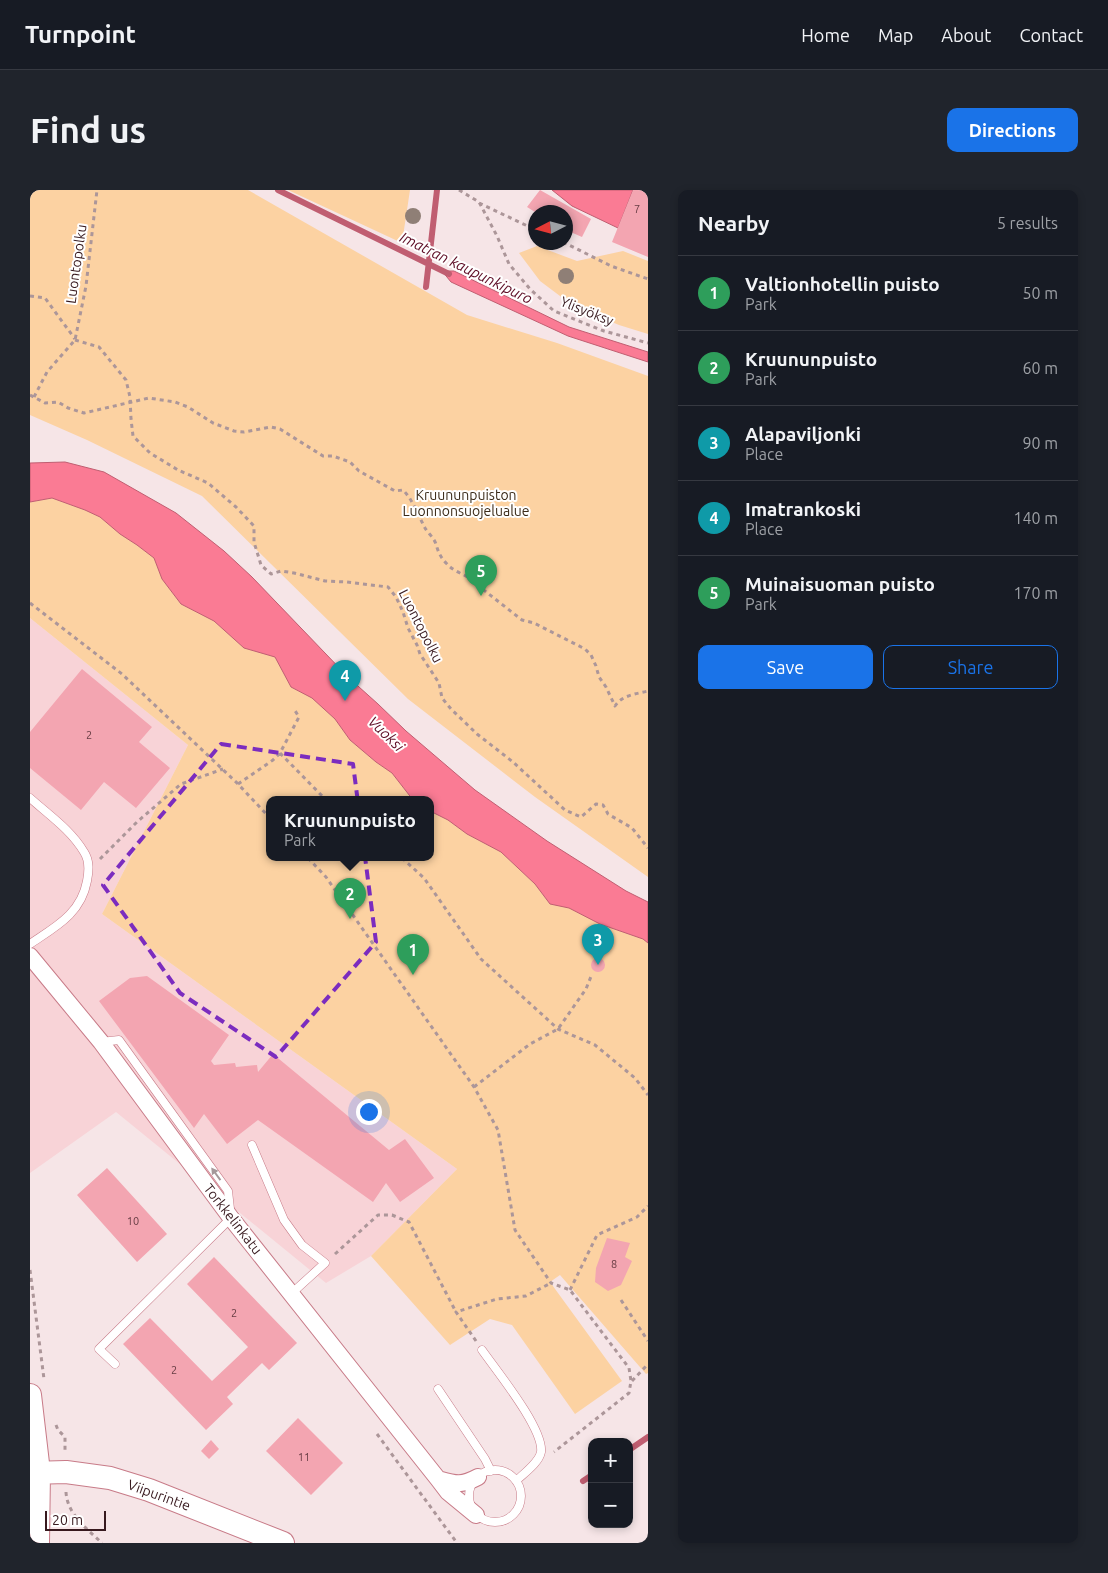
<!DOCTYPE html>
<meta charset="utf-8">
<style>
:root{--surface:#171b24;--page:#20242c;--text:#f1f3f6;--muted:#9ea1a6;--line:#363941;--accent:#1a73e8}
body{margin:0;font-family:Ubuntu,sans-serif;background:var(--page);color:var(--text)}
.controls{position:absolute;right:15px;bottom:15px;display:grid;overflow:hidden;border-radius:10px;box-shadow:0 2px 8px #0003}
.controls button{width:45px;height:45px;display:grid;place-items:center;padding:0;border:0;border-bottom:1px solid var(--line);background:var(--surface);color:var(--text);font:25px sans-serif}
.compass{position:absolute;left:498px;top:15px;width:45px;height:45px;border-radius:50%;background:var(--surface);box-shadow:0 2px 8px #0003;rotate:264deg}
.scale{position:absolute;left:15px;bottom:12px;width:61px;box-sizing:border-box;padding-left:5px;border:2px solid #37191e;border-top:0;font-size:14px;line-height:18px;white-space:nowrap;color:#37191e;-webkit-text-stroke:4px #fff;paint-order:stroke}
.you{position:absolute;left:338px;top:921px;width:18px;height:18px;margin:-12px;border:4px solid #fff;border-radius:50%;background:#1a73e8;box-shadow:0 0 0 8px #1a73e833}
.badge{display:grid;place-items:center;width:32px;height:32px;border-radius:50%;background:var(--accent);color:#fff;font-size:16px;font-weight:700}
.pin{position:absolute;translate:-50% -41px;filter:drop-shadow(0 1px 2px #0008)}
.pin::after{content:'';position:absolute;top:26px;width:18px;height:15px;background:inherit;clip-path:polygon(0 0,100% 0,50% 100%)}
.popup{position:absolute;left:236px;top:606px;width:168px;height:65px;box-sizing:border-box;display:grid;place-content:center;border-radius:10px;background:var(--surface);filter:drop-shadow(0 1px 4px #0005);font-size:16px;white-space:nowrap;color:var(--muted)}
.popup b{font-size:19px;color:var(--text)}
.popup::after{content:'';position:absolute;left:50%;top:100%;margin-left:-10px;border:10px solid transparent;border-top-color:var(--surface)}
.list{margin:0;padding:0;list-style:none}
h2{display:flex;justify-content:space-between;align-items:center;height:65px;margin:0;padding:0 20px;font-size:21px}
h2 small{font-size:16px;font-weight:400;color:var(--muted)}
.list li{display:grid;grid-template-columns:32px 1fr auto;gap:15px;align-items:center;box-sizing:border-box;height:75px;padding:0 20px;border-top:1px solid var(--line)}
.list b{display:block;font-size:19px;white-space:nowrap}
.list p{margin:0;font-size:16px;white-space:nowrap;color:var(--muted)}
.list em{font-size:16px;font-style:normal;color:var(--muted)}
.actions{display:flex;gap:10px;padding:15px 20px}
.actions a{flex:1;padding:11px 0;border:1px solid var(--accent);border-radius:10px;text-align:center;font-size:18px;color:var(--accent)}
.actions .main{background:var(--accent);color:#fff}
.map{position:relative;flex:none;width:618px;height:1353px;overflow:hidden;border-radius:10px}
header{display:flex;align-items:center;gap:30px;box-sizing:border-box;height:70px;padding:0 25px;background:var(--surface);border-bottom:1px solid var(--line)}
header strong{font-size:24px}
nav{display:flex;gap:28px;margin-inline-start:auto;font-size:18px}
.intro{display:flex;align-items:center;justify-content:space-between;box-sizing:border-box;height:120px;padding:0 30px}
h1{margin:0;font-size:35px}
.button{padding:12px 22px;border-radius:10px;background:var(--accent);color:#fff;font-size:18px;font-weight:700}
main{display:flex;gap:30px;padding:0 30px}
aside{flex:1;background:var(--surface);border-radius:10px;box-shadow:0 2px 8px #0003}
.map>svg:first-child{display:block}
.built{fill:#f8d3d7}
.green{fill:#fcd2a2}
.water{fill:#fa7b94;stroke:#c05e71}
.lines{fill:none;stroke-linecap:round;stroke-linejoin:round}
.stream{stroke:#c05e71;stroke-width:6}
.building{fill:#f3a5b1}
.service-casing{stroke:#c87b88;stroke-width:9}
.minor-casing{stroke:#c87b88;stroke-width:18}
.secondary-casing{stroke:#c87b88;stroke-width:24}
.path{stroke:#ac9699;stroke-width:3;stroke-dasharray:4 4;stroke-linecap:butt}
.service{stroke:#fff;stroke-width:8}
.minor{stroke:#fff;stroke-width:16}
.secondary{stroke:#fff;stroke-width:22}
.tree{fill:#8f7f76}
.oneway{fill:#a5989a}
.marked{fill:none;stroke:#7b2cbf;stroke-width:4;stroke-dasharray:10 6;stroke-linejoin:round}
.labels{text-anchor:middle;stroke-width:4;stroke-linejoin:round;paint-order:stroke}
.number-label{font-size:11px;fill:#663c43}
.street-label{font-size:14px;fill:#37191e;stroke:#fff}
.park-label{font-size:14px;fill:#3b2b19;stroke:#fff}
.water-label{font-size:15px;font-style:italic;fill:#5d0d25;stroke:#fff}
</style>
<header>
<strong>Turnpoint</strong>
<nav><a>Home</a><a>Map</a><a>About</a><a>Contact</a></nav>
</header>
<div class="intro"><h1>Find us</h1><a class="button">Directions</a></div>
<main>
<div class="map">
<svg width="618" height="1353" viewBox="0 0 618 1353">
<rect width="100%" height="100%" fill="#f6e5e7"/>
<!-- built -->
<path class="built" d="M 0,428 L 158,555 L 72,724 L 427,979 L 341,1066 L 296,1093 L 86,922 L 0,983 Z"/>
<!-- green -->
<path class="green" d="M 0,0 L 218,0 L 437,125 L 527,153 L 618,186 L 618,687 L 505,607 L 378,509 L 172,306 L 57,250 L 0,225 Z
M 258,0 L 380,0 L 372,53 Z
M 507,56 L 547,71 L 593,61 L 618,71 L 618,144 L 589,135 L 542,115 L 510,91 L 489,63 Z
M 22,308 L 55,320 L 70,327 L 90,344 L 107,355 L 124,368 L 132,389 L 151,414 L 184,431 L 214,458 L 245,467 L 261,497 L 282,508 L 305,529 L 320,550 L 346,572 L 362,583 L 383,610 L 240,610 L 240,668 L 400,668 L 400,621 L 418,630 L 437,644 L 471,662 L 505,694 L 520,714 L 539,717 L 570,734 L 613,749 L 618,753 L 618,1183 L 616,1184 L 530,1085 L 520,1092 L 592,1191 L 545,1224 L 482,1135 L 460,1129 L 420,1155 L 341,1066 L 427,979 L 72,724 L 158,555 L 0,428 L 0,312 Z"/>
<!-- water -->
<path class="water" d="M 522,0 L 603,0 L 588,38 L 542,16 Z
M 412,81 L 424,81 L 539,137 L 618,162 L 618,172 L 538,146 L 421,92 Z
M 35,272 L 74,282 L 146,323 L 194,361 L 222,387 L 319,488 L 348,514 L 376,541 L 445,600 L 517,651 L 596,701 L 618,712 L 618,753 L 613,749 L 570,734 L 539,718 L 520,714 L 505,694 L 471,662 L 437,644 L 418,630 L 400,621 L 400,610 L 383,610 L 362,583 L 346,572 L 320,550 L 305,529 L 282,508 L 261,497 L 245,467 L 214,458 L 184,431 L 151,414 L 132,389 L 124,368 L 107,355 L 90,344 L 70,327 L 55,320 L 22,308 L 0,312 L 0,273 Z"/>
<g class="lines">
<!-- stream -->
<path class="stream" d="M 248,0 L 419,84
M 396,97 L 407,0
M 599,1260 L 618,1247
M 553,1291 L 562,1285"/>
</g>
<!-- building -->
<path class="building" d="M 510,0 L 561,29 L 552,47 L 536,40 L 536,22 L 505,22 L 497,17 Z
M 603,0 L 618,0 L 618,67 L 582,52 Z
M 52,479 L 122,537 L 109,552 L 140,578 L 106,618 L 74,592 L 51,620 L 0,578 L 0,542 Z
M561 775a7 7 0 1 1 14 0a7 7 0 1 1-14 0Z
M 117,786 L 199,845 L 181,871 L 184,875 L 205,873 L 206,877 L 227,875 L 228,882 L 243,864 L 359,960 L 375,949 L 404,988 L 370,1012 L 356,993 L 343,1012 L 228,930 L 197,954 L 174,924 L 164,938 L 69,811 L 100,788 Z
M 77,978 L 137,1044 L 107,1072 L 47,1005 Z
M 577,1048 L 600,1053 L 595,1067 L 602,1071 L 591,1095 L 578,1101 L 565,1092 L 566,1078 Z
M 184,1067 L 267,1153 L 239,1180 L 232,1173 L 197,1207 L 203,1214 L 176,1240 L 93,1154 L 120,1128 L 182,1191 L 218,1157 L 157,1094 Z
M 268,1228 L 313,1273 L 281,1305 L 236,1261 Z
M 181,1250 L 189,1259 L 179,1269 L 171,1261 Z"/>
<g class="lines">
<defs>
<path id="service" d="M 0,608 C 19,625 41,640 54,662 C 60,671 59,681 57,691 C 51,724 25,737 0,754
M 71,852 L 89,850 L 198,1001 L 201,1028 L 69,1159 L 85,1174
M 222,955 L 254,1030 L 272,1055 L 295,1073 L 262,1103
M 452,1160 C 466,1180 514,1239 511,1262 C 509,1273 493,1284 486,1291
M 408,1199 L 455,1269 L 461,1281
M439 1306a26 26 0 1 1 52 0a26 26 0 1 1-52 0Z"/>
<path id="minor" d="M 0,766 L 71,852 L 201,1028 L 408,1289 L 418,1302 L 446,1325
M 408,1289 C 426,1294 431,1296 448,1287"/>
<path id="secondary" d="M 0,1205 L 9,1282 L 8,1353
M 0,1283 L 36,1282 L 80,1288 L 119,1300 L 253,1353"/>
</defs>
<!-- service casing -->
<use href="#service" class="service-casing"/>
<!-- minor casing -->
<use href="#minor" class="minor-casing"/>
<!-- secondary casing -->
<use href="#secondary" class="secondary-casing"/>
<!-- path -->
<path class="path" d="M 429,0 L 449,12 L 467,46 L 479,74 L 500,99 L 524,121 L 574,141 L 618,153
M 449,13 L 506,40
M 533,52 L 581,76 L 618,89
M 0,106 L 15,108 L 45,149
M 45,150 L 69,157 L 96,190 L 100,207 L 101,229 L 103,246 L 120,263 L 148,280 L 178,293 L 206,317 L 224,336 L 224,352 L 231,375 L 241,384 L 251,381 L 264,383 L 295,391 L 317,392 L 358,397 L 366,407 L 373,422 L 378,438 L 387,455 L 390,464 L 409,493 L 412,508 L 421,519 L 447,544 L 483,572 L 535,620 L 551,627 L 566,614 L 573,615 L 578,624 L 602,638 L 618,658
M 0,205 L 15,213 L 28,212 L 38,218 L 54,223 L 119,208 L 145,212 L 158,217 L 183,233 L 204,241 L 214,242 L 241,237 L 250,239 L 293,266 L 303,266 L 320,272 L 329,281 L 365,301 L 373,300 C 383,310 388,325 395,338 C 398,343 404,348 406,354 C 408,362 411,368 417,374 C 426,384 438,384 446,394 L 492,430 L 504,433 L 555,459 L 561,465 L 566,476 L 569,487 L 576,497 L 585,516 C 592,505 606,504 618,501
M 4,207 L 17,182 L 45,150 L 56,96 L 67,0
M 0,413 L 92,484 L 208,594 L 240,628
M 250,563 L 296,610
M 208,594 L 243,570 L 250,563 L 269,527 L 264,519
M 278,668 L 296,687 L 444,897 L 468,940 L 485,1040 L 521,1093 L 540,1100 L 599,1178 L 601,1191 L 599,1203 L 524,1262
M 372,668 L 394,688 L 451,769 L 528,839 L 565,855 L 605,888 L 618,905
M 70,669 L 107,632 L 151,594 L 193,579
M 444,897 L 500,854 L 528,839 L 556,799 L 562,784
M 305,1064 L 348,1025 L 362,1025 L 379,1032 L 426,1122
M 0,1080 L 14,1189
M 540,1100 L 567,1045 L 607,1027 L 618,1016
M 591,1110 L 618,1151
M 446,1151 L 426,1122 L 467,1109 L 496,1106 L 521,1093
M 602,1191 L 618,1174
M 26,1235 L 28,1240 L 35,1247 L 35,1263
M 347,1244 L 427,1353
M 36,1302 C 37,1324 57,1339 72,1353"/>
<!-- service -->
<use href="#service" class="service"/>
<!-- minor -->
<use href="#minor" class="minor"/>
<!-- secondary -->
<use href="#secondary" class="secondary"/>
</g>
<!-- trees -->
<g class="tree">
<circle cx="383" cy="26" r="8"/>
<circle cx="536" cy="86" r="8"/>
</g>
<!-- one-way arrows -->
<defs><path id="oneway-solid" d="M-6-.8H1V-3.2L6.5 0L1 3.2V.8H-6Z" transform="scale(1.25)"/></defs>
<use class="oneway" href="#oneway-solid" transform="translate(186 984) rotate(-126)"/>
<!-- marked area -->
<path class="marked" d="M 191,554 L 323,574 L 346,752 L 246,867 L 150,803 L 73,695 Z"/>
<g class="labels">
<!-- number labels -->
<g class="number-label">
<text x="607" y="23">7</text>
<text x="59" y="549">2</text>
<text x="103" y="1035">10</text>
<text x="584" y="1078">8</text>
<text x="204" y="1127">2</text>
<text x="144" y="1184">2</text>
<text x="274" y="1271">11</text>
</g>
<!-- street labels -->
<g class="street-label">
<text transform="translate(46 74) rotate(-82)" y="5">Luontopolku</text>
<text transform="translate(557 121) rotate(22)" y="5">Ylisyöksy</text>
<text transform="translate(391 436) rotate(63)" y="5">Luontopolku</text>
<text transform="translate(203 1029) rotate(52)" y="5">Torkkelinkatu</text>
<text transform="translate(129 1305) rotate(20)" y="5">Viipurintie</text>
</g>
<!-- park labels -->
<g class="park-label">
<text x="436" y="310">Kruununpuiston<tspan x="436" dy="16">Luonnonsuojelualue</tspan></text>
</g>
<!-- water labels -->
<g class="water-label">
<text transform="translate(436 78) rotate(26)" y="5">Imatran kaupunkipuro</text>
<text transform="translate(356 544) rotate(44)" y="5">Vuoksi</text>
</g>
</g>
</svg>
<div class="controls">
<button>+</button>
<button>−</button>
</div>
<svg class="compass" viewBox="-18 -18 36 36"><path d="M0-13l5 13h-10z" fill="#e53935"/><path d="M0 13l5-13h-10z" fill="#9ea1a6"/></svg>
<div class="scale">20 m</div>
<div class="you"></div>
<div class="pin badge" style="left:383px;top:785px;background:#2e9e5b">1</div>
<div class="pin badge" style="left:320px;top:729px;background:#2e9e5b">2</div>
<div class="popup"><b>Kruununpuisto</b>Park</div>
<div class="pin badge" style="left:568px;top:775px;background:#0f9aa8">3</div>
<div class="pin badge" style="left:315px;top:511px;background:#0f9aa8">4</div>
<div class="pin badge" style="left:451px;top:406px;background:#2e9e5b">5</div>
</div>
<aside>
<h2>Nearby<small>5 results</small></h2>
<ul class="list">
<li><span class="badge" style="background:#2e9e5b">1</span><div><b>Valtionhotellin puisto</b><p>Park</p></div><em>50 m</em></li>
<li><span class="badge" style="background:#2e9e5b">2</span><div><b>Kruununpuisto</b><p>Park</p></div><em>60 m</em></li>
<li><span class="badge" style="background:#0f9aa8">3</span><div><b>Alapaviljonki</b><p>Place</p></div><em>90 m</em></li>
<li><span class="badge" style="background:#0f9aa8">4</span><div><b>Imatrankoski</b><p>Place</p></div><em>140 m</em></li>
<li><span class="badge" style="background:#2e9e5b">5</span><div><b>Muinaisuoman puisto</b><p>Park</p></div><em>170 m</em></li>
</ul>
<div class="actions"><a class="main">Save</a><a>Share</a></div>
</aside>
</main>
